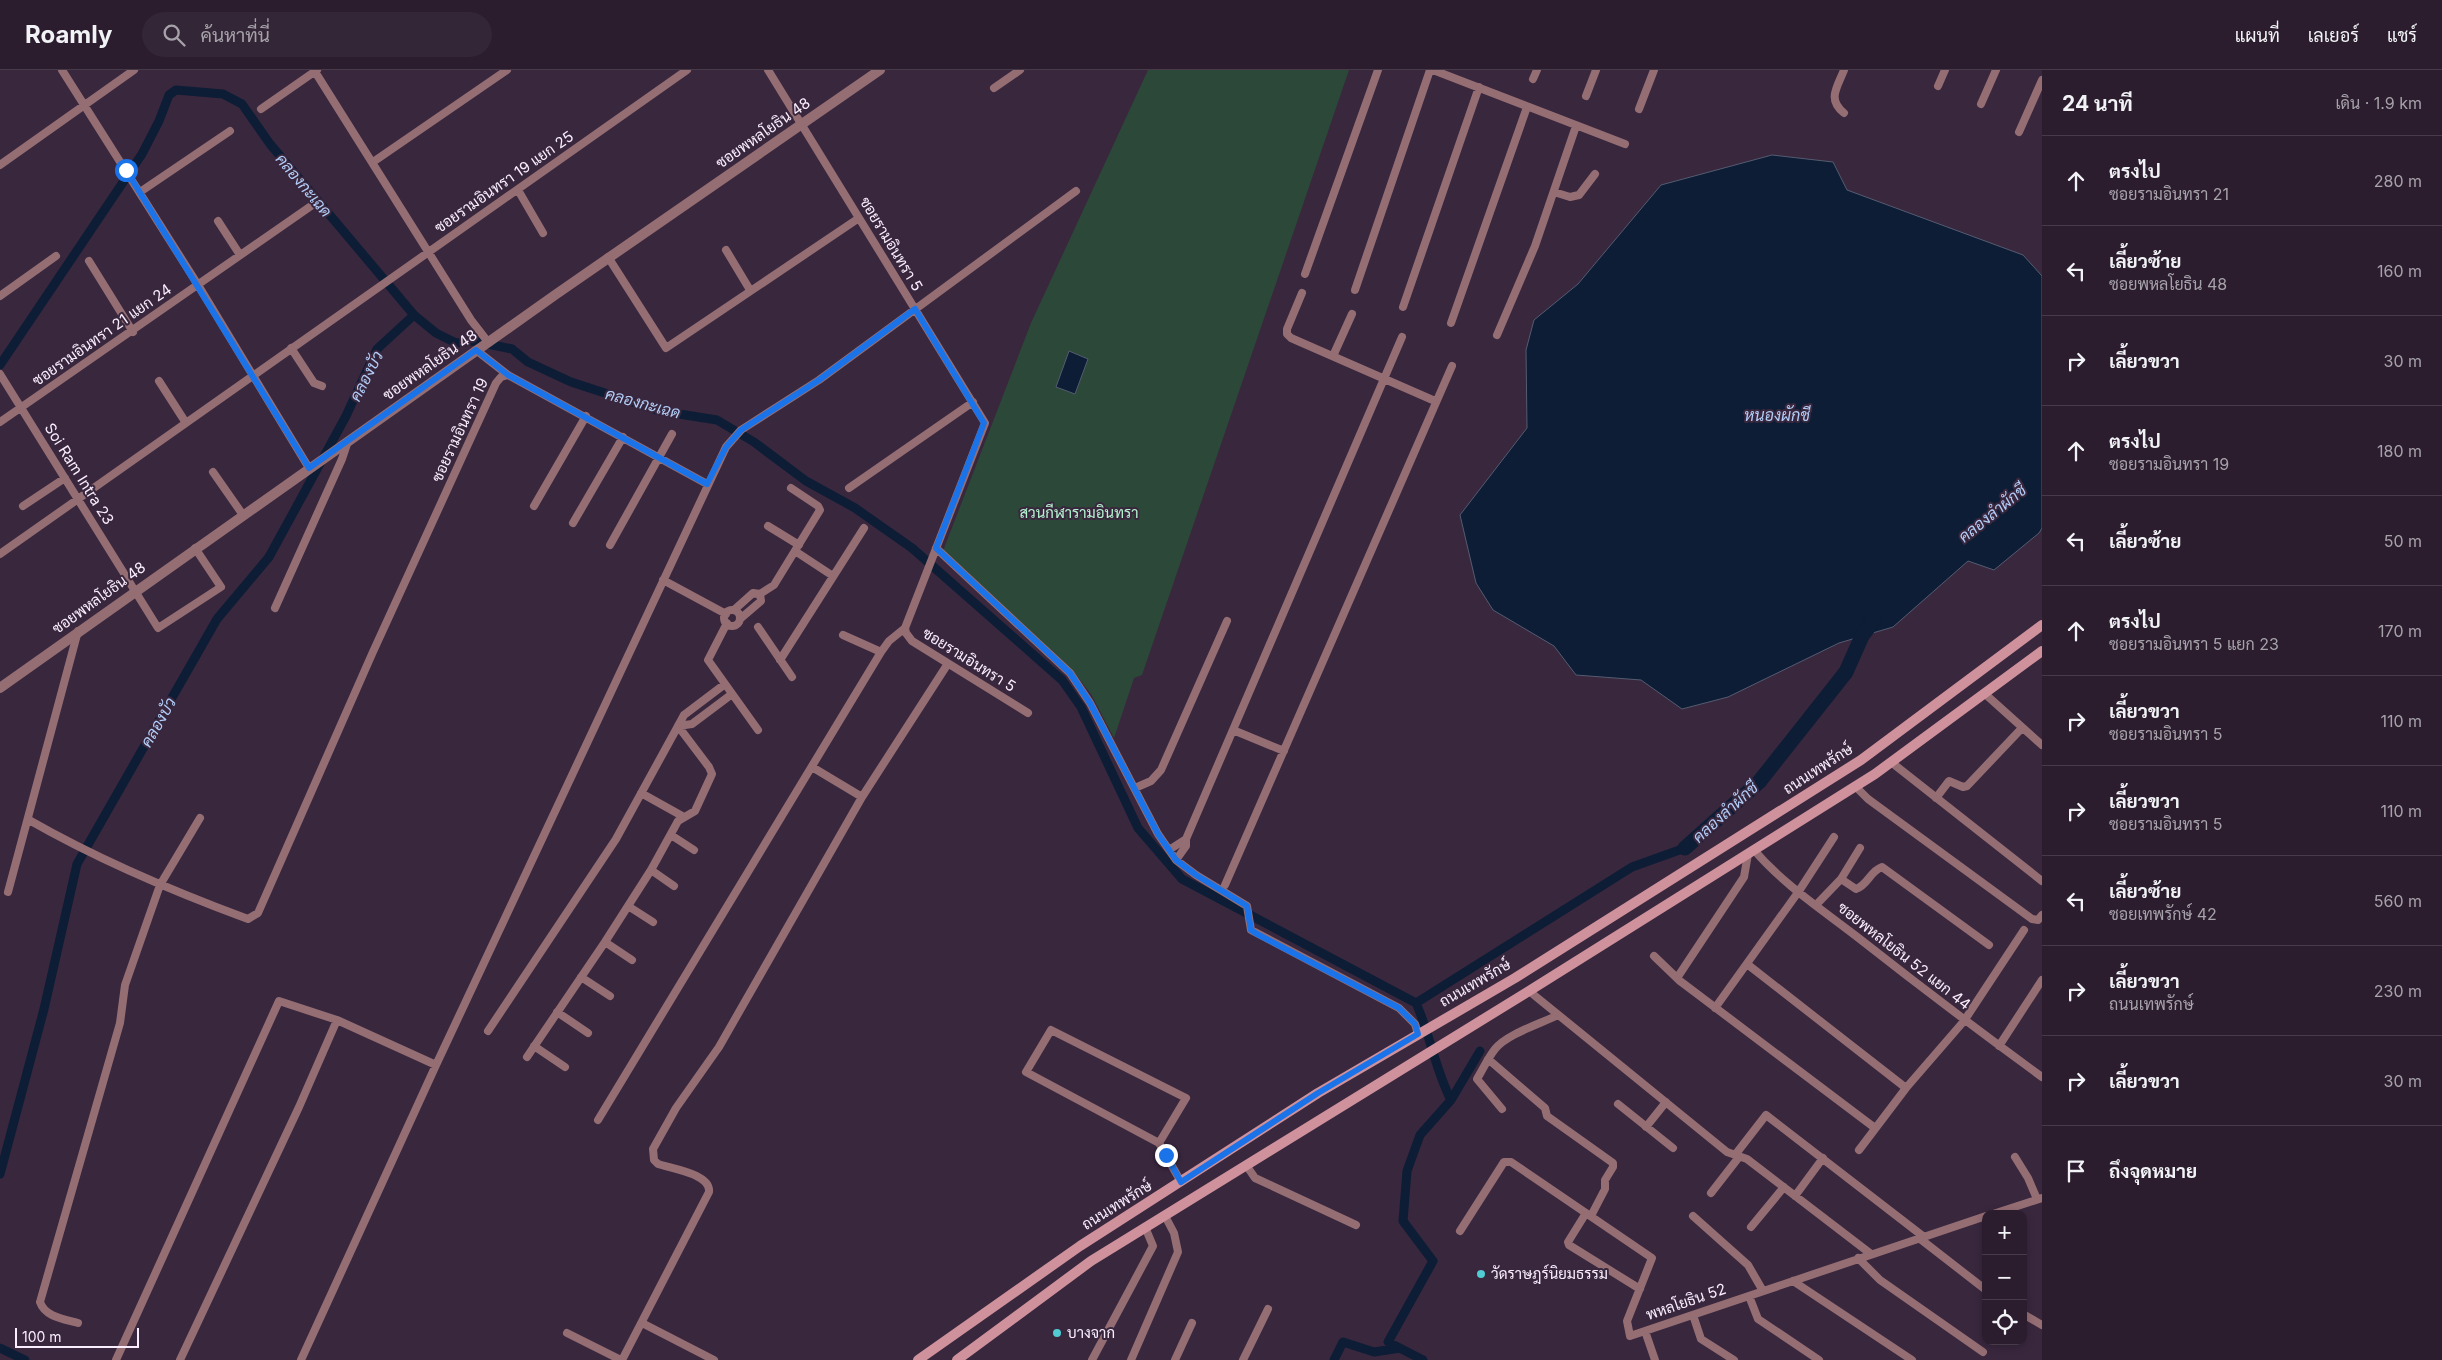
<!DOCTYPE html>
<html lang="th">
<meta charset="utf-8">
<style>
:root{--surface:#2b1d2e;--page:#332636;--text:#f1f3f6;--muted:#a6a2aa;--line:#473b4a}
body{margin:0;font-family:Inter,Sarabun,sans-serif;background:var(--page);color:var(--text)}
.controls{position:absolute;right:15px;bottom:15px;display:grid;overflow:hidden;border-radius:10px;box-shadow:0 2px 8px #0003}
.controls button{width:45px;height:45px;display:grid;place-items:center;padding:0;border:0;border-bottom:1px solid var(--line);background:var(--surface);color:var(--text);font:25px sans-serif}
.scale{position:absolute;left:15px;bottom:12px;width:124px;box-sizing:border-box;padding-left:5px;border:2px solid #faeefe;border-top:0;font-size:14px;line-height:18px;white-space:nowrap;color:#faeefe;-webkit-text-stroke:4px #39273e;paint-order:stroke}
.stop{position:absolute;width:15px;height:15px;margin:-11px;border:4px solid #1a73e8;border-radius:50%;background:#fff}
.stop.end{background:#1a73e8;border-color:#fff;box-shadow:0 1px 5px #0008}
.list{margin:0;padding:0;list-style:none}
h2{display:flex;justify-content:space-between;align-items:center;height:65px;margin:0;padding:0 20px;font-size:21px}
h2 small{font-size:16px;font-weight:400;color:var(--muted)}
.list li{display:grid;grid-template-columns:32px 1fr auto;gap:15px;align-items:center;box-sizing:border-box;height:90px;padding:0 20px;border-top:1px solid var(--line)}
.list b{display:block;font-size:19px;white-space:nowrap}
.list p{margin:0;font-size:16px;white-space:nowrap;color:var(--muted)}
.list em{font-size:16px;font-style:normal;color:var(--muted)}
.icon{flex:none;width:28px;height:28px;fill:none;stroke:currentColor;stroke-width:2;stroke-linecap:round;stroke-linejoin:round}
.map{position:relative;flex:none;width:2042px;height:1290px;overflow:hidden}
header{display:flex;align-items:center;gap:30px;box-sizing:border-box;height:70px;padding:0 25px;background:var(--surface);border-bottom:1px solid var(--line)}
header strong{font-size:24px}
nav{display:flex;gap:28px;margin-inline-start:auto;font-size:18px}
.search{width:350px;height:45px;background:var(--page);display:flex;align-items:center;gap:12px;box-sizing:border-box;padding:0 18px;border-radius:28px;color:var(--muted);font-size:19px}
main{display:flex}
aside{flex:1;background:var(--surface)}
.map>svg:first-child{display:block}
.green{fill:#2c4838}
.water{fill:#0d1d35;stroke:#545c71}
.lines{fill:none;stroke-linecap:round;stroke-linejoin:round}
.canal{stroke:#0d1d35;stroke-width:9}
.river{stroke:#0d1d35;stroke-width:15}
.minor{stroke:#956e74;stroke-width:8}
.tertiary{stroke:#956e74;stroke-width:10}
.secondary{stroke:#cf919b;stroke-width:10}
.route{stroke:#1a73e8;stroke-width:6}
.poi-dot{fill:#51ccd3;stroke:#39273e;stroke-width:2}
.labels{text-anchor:middle;stroke-width:4;stroke-linejoin:round;paint-order:stroke}
.street-label{font-size:15px;fill:#faeefe;stroke:#39273e}
.park-label{font-size:15px;fill:#b4f4cf;stroke:#39273e}
.poi-label{font-size:15px;fill:#faeefe;stroke:#39273e;text-anchor:start}
.water-label{font-size:16px;font-style:italic;fill:#b2cef8;stroke:#39273e}
</style>
<header>
<strong>Roamly</strong>
<div class="search"><svg class="icon" aria-label="search" viewBox="0 0 24 24"><circle cx="10" cy="10" r="6"/><path d="M15 15l6 6"/></svg>ค้นหาที่นี่</div>
<nav><a>แผนที่</a><a>เลเยอร์</a><a>แชร์</a></nav>
</header>
<main>
<div class="map">
<svg width="2042" height="1290" viewBox="0 0 2042 1290">
<rect width="100%" height="100%" fill="#39273e"/>
<!-- green -->
<path class="green" d="M 1148,0 L 1349,0 L 1142,605 L 1134,608 L 1114,668 L 1091,624 L 1073,601 L 943,481 L 1031,253 Z"/>
<!-- water -->
<path class="water" d="M 1772,85 L 1833,92 L 1847,120 L 2023,185 L 2042,206 L 2042,458 L 2039,463 L 1994,500 L 1968,491 L 1893,557 L 1839,573 L 1728,627 L 1682,639 L 1641,610 L 1576,605 L 1554,576 L 1493,540 L 1476,513 L 1460,445 L 1527,358 L 1526,280 L 1534,250 L 1578,214 L 1661,115 Z
M 1069,281 L 1088,289 L 1075,324 L 1056,317 Z"/>
<g class="lines">
<!-- canal -->
<path class="canal" d="M 0,295 L 142,84 L 159,51 L 169,25 L 176,20 L 223,24 L 242,34 L 270,74 L 414,245 L 436,263 L 456,273 L 473,271 L 512,279 L 528,292 L 571,312 L 660,341 L 717,350 L 754,372 L 806,411 L 855,438 L 912,478 L 1062,610 L 1081,637 L 1138,758 L 1182,809 L 1416,933
M 1451,1030 C 1435,999 1430,964 1416,933 L 1632,797 L 1685,778
M 0,1104 L 44,939 L 77,794 L 217,549 L 269,487 L 346,346 L 377,279 L 414,245
M 0,1278 L 25,1290
M 1334,1290 L 1343,1272 L 1374,1282 L 1400,1278
M 1423,1290 L 1388,1272 L 1433,1191 L 1403,1151 L 1407,1101 L 1420,1065 L 1451,1030 L 1480,981"/>
<!-- river -->
<path class="river" d="M 1685,778 L 1759,712 L 1846,602 L 1862,566 L 1874,550"/>
<!-- minor -->
<path class="minor" d="M 62,0 L 198,215 L 309,398
M 314,0 L 471,250 L 488,272
M 768,0 L 985,353 L 905,558 L 906,563 L 912,571 L 1028,643
M 1433,0 L 1625,74
M 1844,0 C 1837,18 1827,29 1844,43
M 1533,9 L 1537,0
M 1938,16 L 1945,0
M 994,18 L 1020,0
M 1586,26 L 1596,0
M 1981,34 L 1996,0
M 261,39 L 317,0
M 1639,39 L 1654,0
M 2019,62 L 2042,10
M 373,92 L 507,0
M 0,95 L 134,0
M 518,120 L 543,163
M 140,122 L 230,61
M 1554,122 L 1570,127 L 1579,125 L 1595,104
M 218,151 L 240,185
M 726,180 L 750,220
M 608,187 L 666,278 L 859,148
M 89,191 L 133,262
M 1305,204 L 1378,0
M 1355,220 L 1430,0
M 1302,223 L 1287,259 L 1287,264 L 1291,268 L 1435,331
M 0,226 L 56,186
M 1403,237 L 1479,17
M 1451,253 L 1527,37
M 1497,265 L 1535,176 L 1576,56
M 291,278 L 314,313 L 322,316
M 476,280 L 508,305 L 707,414
M 1333,286 L 1352,244
M 0,304 L 158,558 L 221,517 L 195,478
M 159,311 L 186,353
M 0,352 L 311,136
M 213,402 L 243,445
M 849,418 L 973,332
M 23,436 L 65,408
M 534,436 L 586,346
M 573,453 L 623,367
M 768,456 L 799,475
M 610,475 L 672,364
M 936,478 L 1070,603 L 1090,633 L 1158,764 L 1176,790 L 1196,805 L 1247,836 L 1251,860 L 1399,938 L 1415,954 L 1418,964
M 795,481 L 833,506
M 0,484 L 687,0
M 663,510 L 726,544
M 275,538 L 342,389 L 348,371
M 734,540 L 753,523 L 760,524 L 774,515 L 820,440 L 818,436 L 791,418
M724 548a8 8 0 1 1 16 0a8 8 0 1 1-16 0Z
M 740,549 L 761,531 L 760,524
M 727,553 L 708,590 L 758,660
M 758,557 L 792,607
M 843,565 L 881,582
M 780,590 L 864,458
M 1984,623 L 2042,675
M 678,656 L 692,654 L 732,624
M 678,656 L 684,645 L 725,614
M 1233,660 L 1284,681
M 1891,692 L 2042,811
M 812,697 L 862,727
M 1855,716 L 1868,729 L 2032,849 L 2038,850 L 2042,845
M 1135,718 L 1151,711 L 1161,700 L 1227,551
M 641,723 L 684,747
M 1936,728 L 1949,711 L 1963,717 L 1967,716 L 2022,658
M 29,750 C 99,790 172,821 248,849 L 258,843 L 372,584 L 496,313 L 501,307 L 508,305
M 671,765 L 694,780
M 1169,780 L 1186,769
M 1754,780 C 1783,814 1821,839 1856,866 C 1917,914 1979,961 2042,1007
M 1176,790 L 1186,776 L 1186,769 L 1402,267
M 651,800 L 674,816
M 1841,809 L 1860,778
M 1225,815 L 1452,296
M 8,822 L 78,561
M 1816,835 L 1841,809 L 1856,819 C 1868,815 1870,801 1882,797 L 1989,875
M 628,836 L 653,852
M 605,872 L 632,890
M 1654,886 L 1680,911 L 1875,1058
M 1747,894 L 1906,1018
M 581,907 L 610,926
M 1677,908 L 1744,807 L 1748,784
M 1529,921 L 1727,1082 L 1747,1089 L 1871,1184
M 1715,938 L 1799,821 L 1834,767
M 557,942 L 588,963
M 488,961 L 616,769 L 678,656 L 709,697 L 712,704 L 695,741 L 678,751 L 651,800 L 605,872 L 527,987
M 534,976 L 565,997
M 1999,976 L 2042,910
M 1488,989 L 1545,1038 L 1547,1046 L 1613,1093 L 1613,1097 L 1605,1110 L 1605,1119 L 1591,1146
M 1618,1034 L 1673,1078
M 1502,1039 L 1477,1009 C 1483,999 1488,988 1495,979 C 1507,964 1540,954 1558,945
M 598,1050 L 881,582 L 889,571 L 905,558
M 1646,1057 L 1666,1032
M 1159,1073 L 1186,1028 L 1051,960 L 1026,1002 L 1159,1073 L 1181,1112
M 1859,1080 L 1906,1018 L 1964,951 L 2024,860
M 1735,1085 L 1766,1045 L 1924,1167
M 2015,1087 L 2028,1108 L 2037,1129
M 1246,1095 L 1255,1108 L 1356,1155
M 1711,1123 L 1739,1087
M 1795,1126 L 1823,1088
M 1586,1143 L 1568,1172 L 1569,1175 L 1640,1219
M 1993,1144 L 2042,1128
M 1693,1146 L 1748,1195 L 1763,1221
M 1751,1157 L 1784,1117
M 1460,1161 L 1504,1092 L 1511,1092 L 1652,1188 L 1627,1251 L 1630,1266 L 1986,1146
M 1919,1168 L 1986,1220
M 1858,1188 L 1880,1210 L 1983,1282
M 1793,1211 L 1912,1290
M 1749,1226 L 1758,1249 L 1819,1290
M 2023,1244 L 2042,1255
M 1693,1245 L 1701,1269 L 1734,1290
M 78,1253 C 64,1249 45,1247 40,1232 L 120,953 L 125,915 L 160,815 L 200,748
M 642,1253 L 714,1290
M 1645,1261 L 1655,1290
M 567,1263 L 621,1290
M 116,1290 L 279,931 L 337,950 L 436,995
M 180,1290 L 299,1037 L 337,950
M 301,1290 L 436,995 L 726,377 L 741,360 L 819,310 L 1076,121
M 622,1290 L 709,1122 C 711,1104 673,1099 658,1094 L 654,1090 L 653,1079 L 676,1038 L 719,977 L 862,727 L 947,595
M 1092,1290 L 1153,1176 L 1145,1157
M 1131,1290 L 1178,1182 L 1174,1163 L 1165,1146
M 1175,1290 L 1192,1253
M 1243,1290 L 1268,1239"/>
<!-- tertiary -->
<path class="tertiary" d="M 0,618 L 555,225 L 880,0"/>
<!-- secondary -->
<path class="secondary" d="M 918,1290 L 1080,1176 L 1318,1023 L 1515,908 L 1861,690 L 2042,555
M 957,1290 L 1091,1191 L 1529,921 L 1875,704 L 2042,581"/>
</g>
<g class="lines">
<!-- route -->
<path class="route" d="M 126,100 L 309,398 L 476,280 L 508,305 L 707,414 L 726,377 L 741,360 L 819,310 L 915,239 L 984,353 L 936,478 L 1070,603 L 1090,633 L 1158,764 L 1176,790 L 1196,805 L 1247,836 L 1251,860 L 1257,864 L 1399,938 L 1415,954 L 1418,964 L 1318,1023 L 1181,1112 L 1166,1085"/>
</g>
<!-- markers -->
<g class="poi-dot">
<circle cx="1481" cy="1204" r="5"/>
<circle cx="1057" cy="1263" r="5"/>
</g>
<g class="labels">
<!-- street labels -->
<g class="street-label">
<text transform="translate(763 63) rotate(-35)" y="5">ซอยพหลโยธิน 48</text>
<text transform="translate(504 112) rotate(-35)" y="5">ซอยรามอินทรา 19 แยก 25</text>
<text transform="translate(891 174) rotate(59)" y="5">ซอยรามอินทรา 5</text>
<text transform="translate(102 265) rotate(-35)" y="5">ซอยรามอินทรา 21 แยก 24</text>
<text transform="translate(430 295) rotate(-35)" y="5">ซอยพหลโยธิน 48</text>
<text transform="translate(460 360) rotate(-65)" y="5">ซอยรามอินทรา 19</text>
<text transform="translate(79 404) rotate(58)" y="5">Soi Ram Intra 23</text>
<text transform="translate(99 528) rotate(-36)" y="5">ซอยพหลโยธิน 48</text>
<text transform="translate(969 590) rotate(32)" y="5">ซอยรามอินทรา 5</text>
<text transform="translate(1818 699) rotate(-33)" y="5">ถนนเทพรักษ์</text>
<text transform="translate(1904 886) rotate(38)" y="5">ซอยพหลโยธิน 52 แยก 44</text>
<text transform="translate(1475 913) rotate(-30)" y="5">ถนนเทพรักษ์</text>
<text transform="translate(1117 1135) rotate(-32)" y="5">ถนนเทพรักษ์</text>
<text transform="translate(1686 1232) rotate(-19)" y="5">พหลโยธิน 52</text>
</g>
<!-- park labels -->
<g class="park-label">
<text x="1079" y="448">สวนกีฬารามอินทรา</text>
</g>
<!-- poi labels -->
<g class="poi-label">
<text x="1491" y="1209">วัดราษฎร์นิยมธรรม</text>
<text x="1067" y="1268">บางจาก</text>
</g>
<!-- water labels -->
<g class="water-label">
<text transform="translate(304 115) rotate(50)" y="6">คลองกะเฉด</text>
<text transform="translate(366 306) rotate(-63)" y="6">คลองบัว</text>
<text transform="translate(643 333) rotate(15)" y="6">คลองกะเฉด</text>
<text x="1777" y="351">หนองผักชี</text>
<text transform="translate(1992 443) rotate(-39)" y="6">คลองลำผักชี</text>
<text transform="translate(158 652) rotate(-60)" y="6">คลองบัว</text>
<text transform="translate(1725 742) rotate(-42)" y="6">คลองลำผักชี</text>
</g>
</g>
</svg>
<div class="controls">
<button>+</button>
<button>−</button>
<button><svg class="icon" aria-label="locate" viewBox="0 0 24 24"><circle cx="12" cy="12" r="6"/><path d="M12 2v4M12 18v4M2 12h4M18 12h4"/></svg></button>
</div>
<div class="scale">100 m</div>
<div class="stop" style="left:126px;top:100px"></div>
<div class="stop end" style="left:1166px;top:1085px"></div>
</div>
<aside>
<h2>24 นาที<small>เดิน · 1.9 km</small></h2>
<ul class="list">
<li><svg class="icon" aria-label="ahead" viewBox="0 0 24 24"><path d="M12 20V5M6 11l6-6 6 6"/></svg><div><b>ตรงไป</b><p>ซอยรามอินทรา 21</p></div><em>280 m</em></li>
<li><svg class="icon" aria-label="left" viewBox="0 0 24 24"><path d="M17 20v-9H6M10 6l-5 5 5 5"/></svg><div><b>เลี้ยวซ้าย</b><p>ซอยพหลโยธิน 48</p></div><em>160 m</em></li>
<li><svg class="icon" aria-label="right" viewBox="0 0 24 24"><path d="M7 20v-9h11M14 6l5 5-5 5"/></svg><div><b>เลี้ยวขวา</b></div><em>30 m</em></li>
<li><svg class="icon" aria-label="ahead" viewBox="0 0 24 24"><path d="M12 20V5M6 11l6-6 6 6"/></svg><div><b>ตรงไป</b><p>ซอยรามอินทรา 19</p></div><em>180 m</em></li>
<li><svg class="icon" aria-label="left" viewBox="0 0 24 24"><path d="M17 20v-9H6M10 6l-5 5 5 5"/></svg><div><b>เลี้ยวซ้าย</b></div><em>50 m</em></li>
<li><svg class="icon" aria-label="ahead" viewBox="0 0 24 24"><path d="M12 20V5M6 11l6-6 6 6"/></svg><div><b>ตรงไป</b><p>ซอยรามอินทรา 5 แยก 23</p></div><em>170 m</em></li>
<li><svg class="icon" aria-label="right" viewBox="0 0 24 24"><path d="M7 20v-9h11M14 6l5 5-5 5"/></svg><div><b>เลี้ยวขวา</b><p>ซอยรามอินทรา 5</p></div><em>110 m</em></li>
<li><svg class="icon" aria-label="right" viewBox="0 0 24 24"><path d="M7 20v-9h11M14 6l5 5-5 5"/></svg><div><b>เลี้ยวขวา</b><p>ซอยรามอินทรา 5</p></div><em>110 m</em></li>
<li><svg class="icon" aria-label="left" viewBox="0 0 24 24"><path d="M17 20v-9H6M10 6l-5 5 5 5"/></svg><div><b>เลี้ยวซ้าย</b><p>ซอยเทพรักษ์ 42</p></div><em>560 m</em></li>
<li><svg class="icon" aria-label="right" viewBox="0 0 24 24"><path d="M7 20v-9h11M14 6l5 5-5 5"/></svg><div><b>เลี้ยวขวา</b><p>ถนนเทพรักษ์</p></div><em>230 m</em></li>
<li><svg class="icon" aria-label="right" viewBox="0 0 24 24"><path d="M7 20v-9h11M14 6l5 5-5 5"/></svg><div><b>เลี้ยวขวา</b></div><em>30 m</em></li>
<li><svg class="icon" aria-label="arrive" viewBox="0 0 24 24"><path d="M6 21V4h12l-3 4 3 4H6"/></svg><div><b>ถึงจุดหมาย</b></div></li>
</ul>
</aside>
</main>
